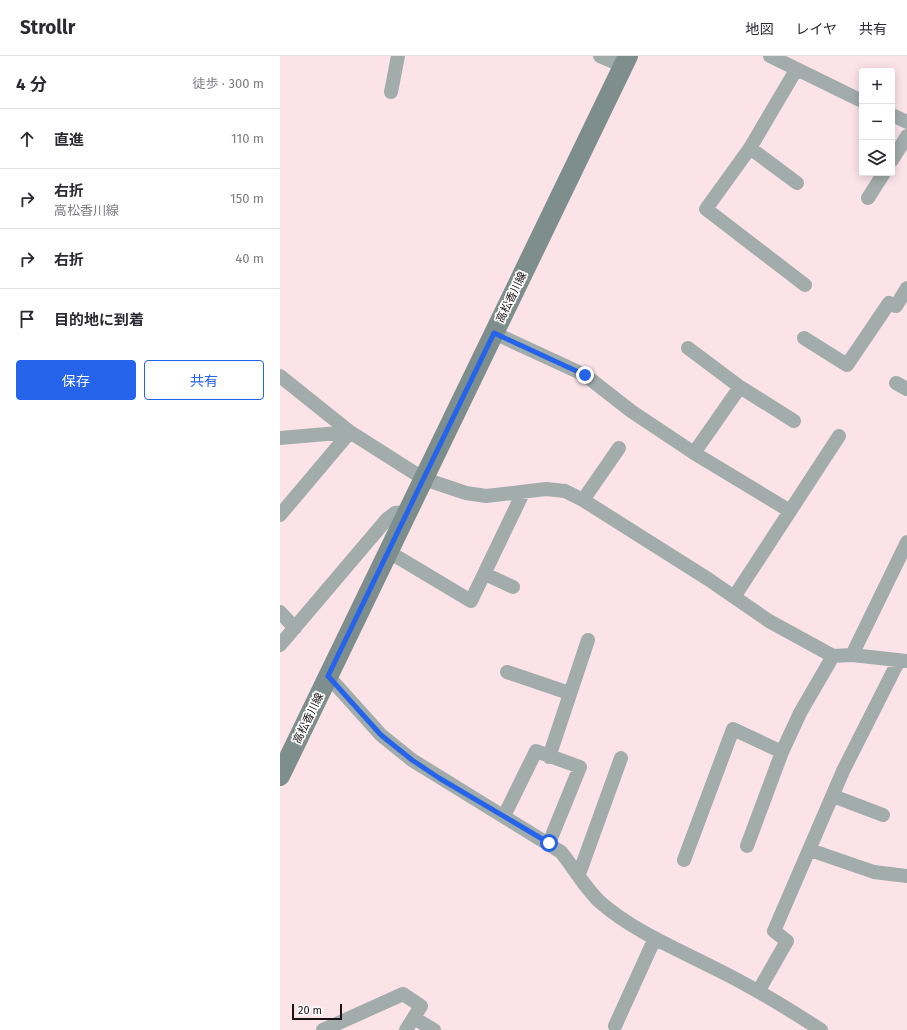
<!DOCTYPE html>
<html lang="ja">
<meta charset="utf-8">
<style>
:root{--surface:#fff;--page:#f7f7f7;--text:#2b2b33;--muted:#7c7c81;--line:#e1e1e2;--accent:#2563eb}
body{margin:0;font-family:"Fira Sans","Noto Sans JP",sans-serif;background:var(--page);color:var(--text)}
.controls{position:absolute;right:12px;top:12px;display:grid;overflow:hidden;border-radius:4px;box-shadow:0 2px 10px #0003}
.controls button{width:36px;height:36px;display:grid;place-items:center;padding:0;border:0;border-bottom:1px solid var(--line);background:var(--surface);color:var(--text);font:20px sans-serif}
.scale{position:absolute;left:12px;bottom:10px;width:50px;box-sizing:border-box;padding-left:4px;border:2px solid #191113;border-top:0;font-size:11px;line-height:14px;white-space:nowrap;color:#191113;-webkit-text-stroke:3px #fff;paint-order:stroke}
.stop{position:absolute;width:12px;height:12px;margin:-9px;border:3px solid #2563eb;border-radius:50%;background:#fff}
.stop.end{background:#2563eb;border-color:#fff;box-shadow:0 1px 4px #0008}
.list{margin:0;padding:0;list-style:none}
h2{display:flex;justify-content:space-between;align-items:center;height:52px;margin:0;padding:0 16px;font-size:17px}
h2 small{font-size:13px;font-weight:400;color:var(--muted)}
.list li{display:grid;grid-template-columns:26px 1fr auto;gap:12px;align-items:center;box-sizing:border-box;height:60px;padding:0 16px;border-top:1px solid var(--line)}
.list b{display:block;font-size:15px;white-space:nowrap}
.list p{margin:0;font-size:13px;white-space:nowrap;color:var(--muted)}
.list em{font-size:13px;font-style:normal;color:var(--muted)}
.actions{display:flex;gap:8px;padding:12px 16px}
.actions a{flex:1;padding:9px 0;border:1px solid var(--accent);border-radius:4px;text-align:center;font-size:14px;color:var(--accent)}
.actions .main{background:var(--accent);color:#fff}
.icon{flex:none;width:22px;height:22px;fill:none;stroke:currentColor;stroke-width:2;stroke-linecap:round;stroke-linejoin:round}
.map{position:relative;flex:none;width:627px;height:974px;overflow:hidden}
header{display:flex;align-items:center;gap:24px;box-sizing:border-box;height:56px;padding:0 20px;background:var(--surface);border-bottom:1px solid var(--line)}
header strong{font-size:19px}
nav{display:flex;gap:22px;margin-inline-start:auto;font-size:14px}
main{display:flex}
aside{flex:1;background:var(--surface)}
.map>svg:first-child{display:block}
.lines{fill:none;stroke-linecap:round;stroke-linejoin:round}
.minor{stroke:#a1acab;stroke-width:14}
.secondary{stroke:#7d8e8d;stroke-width:20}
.route{stroke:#2563eb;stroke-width:5}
.labels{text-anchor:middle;stroke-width:3.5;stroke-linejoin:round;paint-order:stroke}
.street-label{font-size:11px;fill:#191113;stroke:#fff}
</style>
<header>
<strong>Strollr</strong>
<nav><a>地図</a><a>レイヤ</a><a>共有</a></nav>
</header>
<main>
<aside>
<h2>4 分<small>徒歩 · 300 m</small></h2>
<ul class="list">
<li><svg class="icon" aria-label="ahead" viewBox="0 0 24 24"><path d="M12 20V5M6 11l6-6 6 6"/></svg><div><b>直進</b></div><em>110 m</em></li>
<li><svg class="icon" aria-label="right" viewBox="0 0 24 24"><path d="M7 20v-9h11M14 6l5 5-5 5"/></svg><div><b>右折</b><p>高松香川線</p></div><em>150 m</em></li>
<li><svg class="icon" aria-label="right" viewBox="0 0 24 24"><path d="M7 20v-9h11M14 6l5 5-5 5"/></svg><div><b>右折</b></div><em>40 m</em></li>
<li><svg class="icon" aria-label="arrive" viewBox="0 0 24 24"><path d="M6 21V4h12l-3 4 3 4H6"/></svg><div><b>目的地に到着</b></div></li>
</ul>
<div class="actions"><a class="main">保存</a><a>共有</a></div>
</aside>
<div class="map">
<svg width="627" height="974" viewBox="0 0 627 974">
<rect width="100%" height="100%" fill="#fbe3e8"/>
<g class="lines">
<!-- minor -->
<path class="minor" d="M 320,0 L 343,10
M 490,0 L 582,45
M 516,14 L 470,92 L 426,153 L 525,229
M 111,36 L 118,0
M 612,59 L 627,66
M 470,92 L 517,127
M 612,104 L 627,80
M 588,142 L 604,117
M 214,277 L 305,319 L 351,355 L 414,397 L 510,455
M 524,282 L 567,309 L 609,247 L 616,250 L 627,232
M 408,292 L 460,331 L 514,365
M 0,320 L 70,376 L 144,423 L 186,437 L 206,440 L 266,433 L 285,435 L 303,444 L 428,523 L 489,565 L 553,600 L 572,599 L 627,605
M 616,327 L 627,333
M 0,382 L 70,376
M 414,397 L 460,331
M 303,444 L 339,392
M 0,459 L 70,376
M 109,496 L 191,545 L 243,437
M 205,518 L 233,531
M 454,541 L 559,380
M 0,556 L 15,572
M 0,589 L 107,463 L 115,457 L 128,456
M 572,599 L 627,486
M 227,616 L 289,637
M 48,620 L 101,679 L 132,704 L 281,796 C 294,812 305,832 320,846 C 353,875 397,893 436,913 C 473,931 507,952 541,974
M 269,701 L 308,584
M 553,740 L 603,759
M 224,760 L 256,695 L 300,711 L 269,787
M 467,790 L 502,696 L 520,657 L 553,600
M 530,794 L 594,816 L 627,820
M 404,804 L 453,673 L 502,696
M 299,818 L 341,702
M 479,934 L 507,885 L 494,875 L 563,715 L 619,604
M 134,962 L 154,974
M 335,970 L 375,882
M 43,974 L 123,938 L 141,950 L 126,974"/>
<!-- secondary -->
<path class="secondary" d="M 0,720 L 348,0"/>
</g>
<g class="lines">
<!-- route -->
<path class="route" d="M 269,787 L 159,722 L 132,704 L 101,679 L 48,620 L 214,277 L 305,319"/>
</g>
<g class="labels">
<!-- street labels -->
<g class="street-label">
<text transform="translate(231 241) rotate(-64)" y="4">高松香川線</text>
<text transform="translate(28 662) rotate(-64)" y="4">高松香川線</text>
</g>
</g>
</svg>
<div class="controls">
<button>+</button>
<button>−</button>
<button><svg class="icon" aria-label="layers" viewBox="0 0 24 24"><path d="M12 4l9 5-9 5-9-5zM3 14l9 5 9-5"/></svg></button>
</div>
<div class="scale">20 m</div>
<div class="stop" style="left:269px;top:787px"></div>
<div class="stop end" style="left:305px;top:319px"></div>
</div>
</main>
